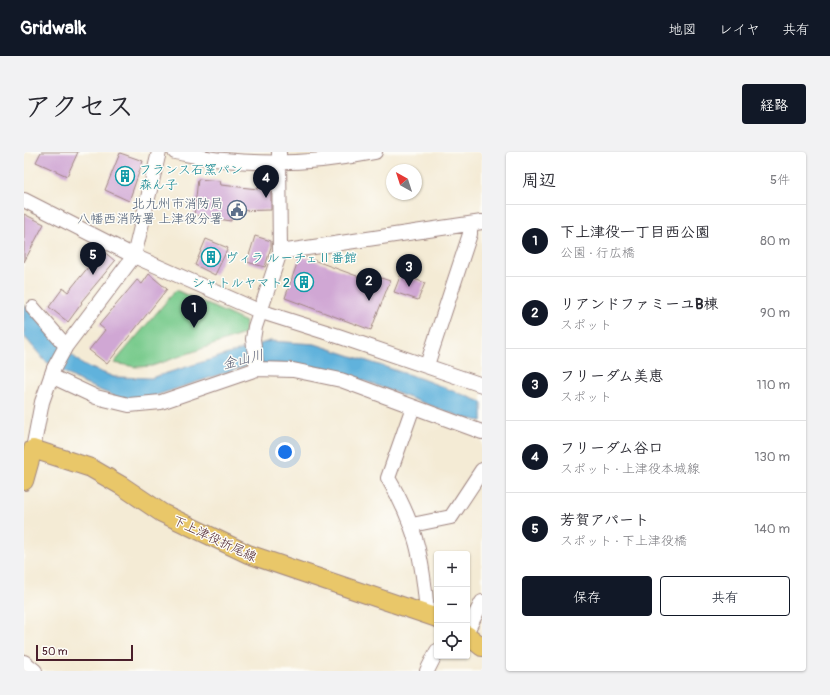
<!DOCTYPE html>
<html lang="ja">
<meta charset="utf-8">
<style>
:root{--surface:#fff;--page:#f2f2f3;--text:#2b2b33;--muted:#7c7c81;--line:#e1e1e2;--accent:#111827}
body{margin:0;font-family:Pangolin,"Klee One",sans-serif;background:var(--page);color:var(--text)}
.controls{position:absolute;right:12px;bottom:12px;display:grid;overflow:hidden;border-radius:4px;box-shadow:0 1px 3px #0004}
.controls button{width:36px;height:36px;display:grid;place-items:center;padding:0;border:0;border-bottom:1px solid var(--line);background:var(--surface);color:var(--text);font:20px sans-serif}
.compass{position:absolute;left:362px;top:12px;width:36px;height:36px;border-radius:50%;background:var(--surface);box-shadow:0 1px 3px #0004;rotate:321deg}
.scale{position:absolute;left:12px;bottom:10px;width:97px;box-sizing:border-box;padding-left:4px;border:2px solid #4a1f2b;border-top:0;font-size:11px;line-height:14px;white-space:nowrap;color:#4a1f2b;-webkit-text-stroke:3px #fdfcf7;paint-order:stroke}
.you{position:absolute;left:261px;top:300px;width:14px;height:14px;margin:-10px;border:3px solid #fff;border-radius:50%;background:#1a73e8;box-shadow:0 0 0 6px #1a73e833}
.badge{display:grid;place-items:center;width:26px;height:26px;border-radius:50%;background:var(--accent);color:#fff;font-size:13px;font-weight:700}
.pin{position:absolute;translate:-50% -33px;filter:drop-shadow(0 1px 2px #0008)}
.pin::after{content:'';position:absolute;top:21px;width:14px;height:12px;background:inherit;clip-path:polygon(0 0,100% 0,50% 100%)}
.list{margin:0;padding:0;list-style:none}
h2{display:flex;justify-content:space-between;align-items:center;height:52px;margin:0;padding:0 16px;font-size:17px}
h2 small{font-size:13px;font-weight:400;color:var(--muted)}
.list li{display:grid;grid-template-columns:26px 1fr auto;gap:12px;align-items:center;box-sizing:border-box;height:72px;padding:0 16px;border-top:1px solid var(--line)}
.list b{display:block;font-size:15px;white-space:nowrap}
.list p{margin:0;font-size:13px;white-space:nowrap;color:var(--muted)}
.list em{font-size:13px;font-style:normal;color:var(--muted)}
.actions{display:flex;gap:8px;padding:12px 16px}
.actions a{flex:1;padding:9px 0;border:1px solid var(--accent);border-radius:4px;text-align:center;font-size:14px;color:var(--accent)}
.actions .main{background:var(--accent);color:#fff}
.icon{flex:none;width:22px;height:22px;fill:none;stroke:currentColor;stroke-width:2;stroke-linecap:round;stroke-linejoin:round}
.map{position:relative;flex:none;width:458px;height:519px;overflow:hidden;border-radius:4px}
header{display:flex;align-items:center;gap:24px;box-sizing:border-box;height:56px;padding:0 20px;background:var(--accent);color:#fff}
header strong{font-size:19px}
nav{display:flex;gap:22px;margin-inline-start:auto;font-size:14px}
.intro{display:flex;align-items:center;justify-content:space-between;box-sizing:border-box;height:96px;padding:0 24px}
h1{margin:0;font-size:28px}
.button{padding:10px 18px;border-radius:4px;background:var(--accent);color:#fff;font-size:14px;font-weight:700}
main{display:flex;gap:24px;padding:0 24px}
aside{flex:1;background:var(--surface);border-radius:4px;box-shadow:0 1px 3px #0004}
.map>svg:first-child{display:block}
.green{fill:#79cb8d;stroke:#62755c}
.water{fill:#61b2dc;stroke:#566884}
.building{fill:#d0a7d4}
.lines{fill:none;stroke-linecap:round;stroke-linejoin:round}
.minor-casing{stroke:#9f8580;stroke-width:16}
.major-casing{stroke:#9f8580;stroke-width:20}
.minor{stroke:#fff;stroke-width:14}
.major{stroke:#e9c769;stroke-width:18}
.labels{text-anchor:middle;stroke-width:3;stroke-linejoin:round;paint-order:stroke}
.culture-label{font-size:13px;fill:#0d838f;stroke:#fdfcf7;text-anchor:start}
.service-label{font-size:13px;fill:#4e5e75;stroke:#fdfcf7;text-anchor:end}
.street-label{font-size:13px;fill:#4a1f2b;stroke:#fdfcf7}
.water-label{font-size:14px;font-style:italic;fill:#535a72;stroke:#fdfcf7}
</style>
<header>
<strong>Gridwalk</strong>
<nav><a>地図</a><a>レイヤ</a><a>共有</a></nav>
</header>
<div class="intro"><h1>アクセス</h1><a class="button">経路</a></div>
<main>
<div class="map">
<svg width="458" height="519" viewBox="0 0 458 519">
<rect width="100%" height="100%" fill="#fdfcf7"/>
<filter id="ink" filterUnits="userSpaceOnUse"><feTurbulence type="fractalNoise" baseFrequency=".025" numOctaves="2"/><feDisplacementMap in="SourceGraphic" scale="8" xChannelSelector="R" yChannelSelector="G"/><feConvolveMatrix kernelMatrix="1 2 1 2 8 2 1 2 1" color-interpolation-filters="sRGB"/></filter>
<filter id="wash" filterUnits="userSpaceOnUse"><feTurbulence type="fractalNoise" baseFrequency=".012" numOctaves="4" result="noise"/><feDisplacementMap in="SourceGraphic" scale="16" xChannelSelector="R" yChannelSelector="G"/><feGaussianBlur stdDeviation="0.9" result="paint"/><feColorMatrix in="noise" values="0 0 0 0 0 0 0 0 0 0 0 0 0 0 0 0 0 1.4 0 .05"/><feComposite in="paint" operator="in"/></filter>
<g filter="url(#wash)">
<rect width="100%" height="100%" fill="#f4ebd5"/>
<!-- green -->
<path class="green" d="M 152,138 L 222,170 L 220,182 L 128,214 L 112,215 L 90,211 Z"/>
<!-- water -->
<path class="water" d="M 0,153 L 33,189 L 59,213 L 90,225 L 127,226 L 246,189 L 291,192 L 398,227 L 458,250 L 458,269 L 440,266 L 311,218 L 268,212 L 228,212 L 130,244 L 109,249 L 90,244 L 61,232 L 21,209 L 0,184 Z"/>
<g id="blocks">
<!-- building -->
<path class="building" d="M 17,0 L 54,0 L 43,24 L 12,10 Z
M 96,1 L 119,9 L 105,49 L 81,38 Z
M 174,27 L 196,29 L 197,33 L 234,37 L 234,35 L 247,35 L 247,58 L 208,59 L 207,69 L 170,63 Z
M 0,62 L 20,72 L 0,110 Z
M 231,84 L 247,89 L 247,95 L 241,115 L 223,110 Z
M 182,87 L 204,96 L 191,123 L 171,113 Z
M 78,98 L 91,109 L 57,150 L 58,151 L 44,170 L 25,155 L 39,136 L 44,140 Z
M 281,105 L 341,127 L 343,121 L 366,129 L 347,178 L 261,146 L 275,106 Z
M 125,122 L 143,137 L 83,212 L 65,198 L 81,178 L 75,173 L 113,128 L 118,132 Z
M 377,122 L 401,131 L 394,148 L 370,140 Z"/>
</g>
</g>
<g filter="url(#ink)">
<use href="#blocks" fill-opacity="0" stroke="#9f8580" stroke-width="1"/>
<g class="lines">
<defs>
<path id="minor" d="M 151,0 C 167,3 184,7 200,8 C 250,13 302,10 351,0
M 0,48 L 110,104 L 235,159 L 314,184 L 458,233
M 256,100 L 458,70
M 9,156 L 42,194
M 403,213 L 446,82 L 446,73
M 233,217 L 229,187 L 231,175 L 256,100 L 255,0
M 27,224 L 72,245 L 105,253 L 137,250 L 233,217 L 269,218 L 317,228 L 458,280
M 389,255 L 364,326 C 392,373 399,408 403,462
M 9,297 L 18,250 L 30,216 L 42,194 L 110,104 L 135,0
M 388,373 L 427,365 L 458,318
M 443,479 L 458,450
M 0,510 L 11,519
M 403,519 L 413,499"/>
<path id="major" d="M 0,329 L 9,297 L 67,316 L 98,334 L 138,361 L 224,402 L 413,466
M 443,483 L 458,495"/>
</defs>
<!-- minor casing -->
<use href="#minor" class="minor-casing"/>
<!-- major casing -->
<use href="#major" class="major-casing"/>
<!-- minor -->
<use href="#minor" class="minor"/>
<!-- major -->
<use href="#major" class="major"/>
</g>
</g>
<!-- icons -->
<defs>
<symbol id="building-ring" viewBox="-11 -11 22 22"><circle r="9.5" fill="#fdfcf7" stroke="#0f9aa8" stroke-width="1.5"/><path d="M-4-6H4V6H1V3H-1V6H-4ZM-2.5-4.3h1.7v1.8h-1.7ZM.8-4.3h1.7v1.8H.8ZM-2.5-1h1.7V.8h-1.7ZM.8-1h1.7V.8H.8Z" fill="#0f9aa8"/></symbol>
<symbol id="civic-ring" viewBox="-11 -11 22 22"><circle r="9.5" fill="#fdfcf7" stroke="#5c6f8a" stroke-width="1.5"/><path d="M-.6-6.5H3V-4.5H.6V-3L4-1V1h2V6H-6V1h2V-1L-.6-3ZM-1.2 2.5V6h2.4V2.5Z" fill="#5c6f8a"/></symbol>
</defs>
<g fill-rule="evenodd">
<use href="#building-ring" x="90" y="13" width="22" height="22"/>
<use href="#civic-ring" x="202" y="47" width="22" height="22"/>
<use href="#building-ring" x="176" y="94" width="22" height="22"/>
<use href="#building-ring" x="269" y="119" width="22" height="22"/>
</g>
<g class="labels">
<!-- culture labels -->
<g class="culture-label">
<text x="115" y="22">フランス石窯パン<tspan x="115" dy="15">森ん子</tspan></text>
<text x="201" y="110">ヴィラ ルーチェⅡ番館</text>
<text x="266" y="135" text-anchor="end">シャトルヤマト2</text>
</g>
<!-- service labels -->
<g class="service-label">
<text x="199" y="56">北九州市消防局<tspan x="199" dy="15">八幡西消防署 上津役分署</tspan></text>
</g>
<!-- street labels -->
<g class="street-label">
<text transform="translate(191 386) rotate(25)" y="5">下上津役折尾線</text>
</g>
<!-- water labels -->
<g class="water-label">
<text transform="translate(219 207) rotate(-14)" y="5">金山川</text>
</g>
</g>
</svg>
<div class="controls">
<button>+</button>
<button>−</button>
<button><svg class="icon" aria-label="locate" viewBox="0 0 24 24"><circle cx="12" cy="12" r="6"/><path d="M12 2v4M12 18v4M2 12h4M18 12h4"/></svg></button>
</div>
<svg class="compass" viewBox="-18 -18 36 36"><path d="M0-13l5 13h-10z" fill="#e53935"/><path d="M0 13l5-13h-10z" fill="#7c7c81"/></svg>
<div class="scale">50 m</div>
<div class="you"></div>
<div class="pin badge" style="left:170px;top:176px">1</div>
<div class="pin badge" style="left:345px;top:149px">2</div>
<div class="pin badge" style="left:385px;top:135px">3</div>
<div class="pin badge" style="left:242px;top:46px">4</div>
<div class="pin badge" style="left:69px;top:123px">5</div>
</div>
<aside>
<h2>周辺<small>5件</small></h2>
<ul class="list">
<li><span class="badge">1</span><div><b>下上津役一丁目西公園</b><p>公園 · 行広橋</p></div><em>80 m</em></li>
<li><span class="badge">2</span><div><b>リアンドファミーユB棟</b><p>スポット</p></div><em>90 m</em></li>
<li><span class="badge">3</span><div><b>フリーダム美恵</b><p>スポット</p></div><em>110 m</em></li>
<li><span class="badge">4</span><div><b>フリーダム谷口</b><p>スポット · 上津役本城線</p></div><em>130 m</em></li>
<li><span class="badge">5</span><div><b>芳賀アパート</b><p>スポット · 下上津役橋</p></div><em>140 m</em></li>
</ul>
<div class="actions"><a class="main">保存</a><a>共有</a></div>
</aside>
</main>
